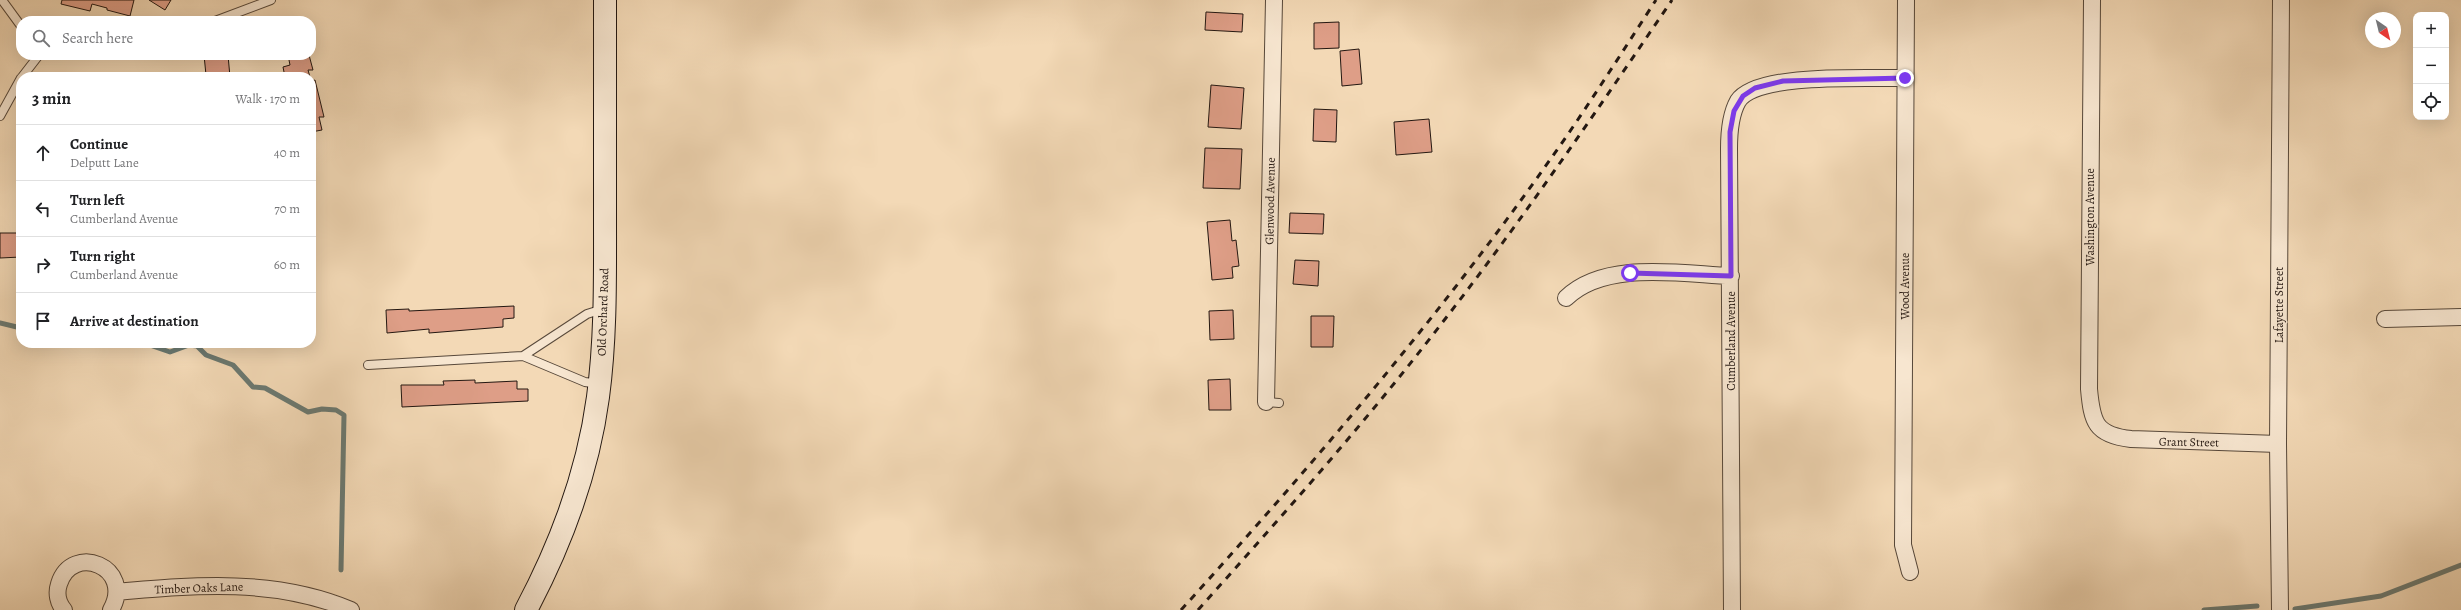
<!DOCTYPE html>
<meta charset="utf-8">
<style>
:root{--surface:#fff;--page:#f2f2f2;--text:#202124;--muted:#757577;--line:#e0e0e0}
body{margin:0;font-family:Alegreya,serif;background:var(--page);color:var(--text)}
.controls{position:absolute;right:12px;top:12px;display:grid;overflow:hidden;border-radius:8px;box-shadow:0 4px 16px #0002}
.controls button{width:36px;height:36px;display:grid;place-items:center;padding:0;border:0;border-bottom:1px solid var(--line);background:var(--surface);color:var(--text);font:20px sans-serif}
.compass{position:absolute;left:2365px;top:12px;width:36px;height:36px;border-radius:50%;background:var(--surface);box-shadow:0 4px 16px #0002;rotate:145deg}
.stop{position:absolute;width:12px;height:12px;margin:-9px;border:3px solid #7c3aed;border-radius:50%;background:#fff}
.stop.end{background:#7c3aed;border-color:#fff;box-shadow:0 1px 4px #0008}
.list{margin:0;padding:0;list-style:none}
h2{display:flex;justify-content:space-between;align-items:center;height:52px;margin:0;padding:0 16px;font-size:17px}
h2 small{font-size:13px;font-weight:400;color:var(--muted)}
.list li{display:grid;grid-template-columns:26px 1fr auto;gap:12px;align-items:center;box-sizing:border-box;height:56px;padding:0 16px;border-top:1px solid var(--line)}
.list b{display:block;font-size:15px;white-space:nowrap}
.list p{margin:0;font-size:13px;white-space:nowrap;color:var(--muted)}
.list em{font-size:13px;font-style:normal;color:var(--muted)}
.icon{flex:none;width:22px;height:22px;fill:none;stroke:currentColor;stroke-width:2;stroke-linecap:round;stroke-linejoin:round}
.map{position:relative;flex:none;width:2461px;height:610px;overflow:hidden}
.search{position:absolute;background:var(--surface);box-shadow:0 4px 16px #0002;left:16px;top:16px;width:300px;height:44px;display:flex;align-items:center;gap:10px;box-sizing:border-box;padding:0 14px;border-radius:16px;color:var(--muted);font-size:15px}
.panel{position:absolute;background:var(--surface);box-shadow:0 4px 16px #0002;left:16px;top:72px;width:300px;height:276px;border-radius:16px}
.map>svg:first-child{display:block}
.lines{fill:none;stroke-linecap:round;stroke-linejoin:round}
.stream{stroke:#6b7971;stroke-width:5}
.building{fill:#de9e87;stroke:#231711}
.lane-casing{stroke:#57483a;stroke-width:10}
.street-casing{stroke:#57483a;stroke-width:18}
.secondary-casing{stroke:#231711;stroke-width:24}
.lane{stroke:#f7e6d0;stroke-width:8}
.street{stroke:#f7e6d0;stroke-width:16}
.secondary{stroke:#f7e6d0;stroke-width:22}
.rail{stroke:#231711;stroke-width:3;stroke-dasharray:7 7;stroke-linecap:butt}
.route{stroke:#7c3aed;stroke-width:5}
.labels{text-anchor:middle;stroke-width:3;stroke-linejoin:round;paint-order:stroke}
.street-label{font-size:12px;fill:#231711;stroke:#f7e6d0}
</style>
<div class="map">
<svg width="2461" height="610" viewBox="0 0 2461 610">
<rect width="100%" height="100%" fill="#f3d9b6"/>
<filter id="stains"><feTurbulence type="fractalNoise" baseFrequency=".005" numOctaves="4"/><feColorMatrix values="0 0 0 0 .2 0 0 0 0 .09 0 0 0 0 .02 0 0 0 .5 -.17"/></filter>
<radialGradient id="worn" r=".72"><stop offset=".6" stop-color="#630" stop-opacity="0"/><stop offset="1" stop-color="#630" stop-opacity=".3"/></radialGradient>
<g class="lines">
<!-- stream -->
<path class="stream" d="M 0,323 L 21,328
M 144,343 L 170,352 L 189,345 L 197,346 L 206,355 L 233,365 L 253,387 L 265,388 L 308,412 L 322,409 L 336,410 L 344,415 L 341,570
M 2295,609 L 2381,596 L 2461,565
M 2204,610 L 2257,606"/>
</g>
<!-- building -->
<path class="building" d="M 62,0 L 134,0 L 130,16 L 107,10 L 107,8 L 92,4 L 90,11 L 61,4 Z
M 149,0 L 171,0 L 165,10 Z
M 1206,12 L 1243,14 L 1242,32 L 1205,30 Z
M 1339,22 L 1339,48 L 1314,49 L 1314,23 Z
M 1359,49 L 1362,84 L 1342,86 L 1340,51 Z
M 204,55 L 228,55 L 230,77 L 201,77 L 206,75 Z
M 288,55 L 309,55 L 313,70 L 308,70 L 310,77 L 285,77 L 283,67 L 290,65 Z
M 315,80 L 324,117 L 319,117 L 322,130 L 311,132 L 311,81 Z
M 1211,85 L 1244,88 L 1241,129 L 1208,127 Z
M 1314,109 L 1337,110 L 1336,142 L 1313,141 Z
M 1429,119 L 1432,152 L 1396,155 L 1394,122 Z
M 1205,148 L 1242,149 L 1240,189 L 1203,188 Z
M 19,204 L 21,204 L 21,257 L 0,258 L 0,233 L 19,233 Z
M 1290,213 L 1324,214 L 1323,234 L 1289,233 Z
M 1230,220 L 1232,241 L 1236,240 L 1239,266 L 1232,267 L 1233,278 L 1212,280 L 1207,222 Z
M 1295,260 L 1319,261 L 1318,286 L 1293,284 Z
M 514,306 L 514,318 L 503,319 L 503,327 L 429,333 L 429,329 L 387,333 L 386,310 L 409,309 L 409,311 Z
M 1233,310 L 1234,339 L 1210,340 L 1209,311 Z
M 1311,316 L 1334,316 L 1333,347 L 1311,347 Z
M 1230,379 L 1231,410 L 1209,410 L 1208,380 Z
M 475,380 L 475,383 L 517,381 L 517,389 L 528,389 L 528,401 L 402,407 L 401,385 L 444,385 L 443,381 Z"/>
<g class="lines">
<defs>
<path id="lane" d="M 2,0 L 21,26
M 215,21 L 271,0
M 22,77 L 39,55
M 0,116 L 21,78
M 523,356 L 585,382 L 599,384
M 368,365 L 523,356 L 587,314 L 603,309
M 1266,402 L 1279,403"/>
<path id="street" d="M 1906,0 L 1903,545 L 1910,572
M 2092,0 L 2089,389 C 2092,422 2095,435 2131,439 L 2278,444
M 1566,298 C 1605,260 1681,274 1731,276
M 2385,319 L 2461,317
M 1266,402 L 1274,0
M 117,592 C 196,585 276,578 351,610
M 64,610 C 58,603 56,593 59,584 C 72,542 135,567 111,610
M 1732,610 L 1729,149 C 1729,134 1730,115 1738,101 C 1757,72 1870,79 1905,78
M 2280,610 L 2278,444 L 2281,0"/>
<path id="secondary" d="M 526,610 C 561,544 588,472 598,397 C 606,337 605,277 605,216 C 605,144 605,72 605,0"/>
</defs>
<!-- lane casing -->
<use href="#lane" class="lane-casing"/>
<!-- street casing -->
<use href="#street" class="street-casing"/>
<!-- secondary casing -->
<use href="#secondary" class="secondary-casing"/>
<!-- lane -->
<use href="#lane" class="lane"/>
<!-- street -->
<use href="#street" class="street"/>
<!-- secondary -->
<use href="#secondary" class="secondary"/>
<!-- rail -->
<path class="rail" d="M 1181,610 C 1317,460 1450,304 1566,137 C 1597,92 1626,46 1656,0
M 1198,610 C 1282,516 1365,423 1442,323 C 1523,219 1598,109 1672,0"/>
</g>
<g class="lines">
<!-- route -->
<path class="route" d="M 1630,273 L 1731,276 L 1730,132 L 1734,111 L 1743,96 L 1755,88 L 1783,81 L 1905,78"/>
</g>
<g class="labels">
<!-- street labels -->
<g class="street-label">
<text transform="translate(1270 201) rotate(-89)" y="4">Glenwood Avenue</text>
<text transform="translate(2090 217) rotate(-90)" y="4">Washington Avenue</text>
<text transform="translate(1905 286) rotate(-90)" y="4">Wood Avenue</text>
<text transform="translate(2279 305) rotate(-90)" y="4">Lafayette Street</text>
<text transform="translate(603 312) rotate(-88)" y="4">Old Orchard Road</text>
<text transform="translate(1731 341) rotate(-90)" y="4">Cumberland Avenue</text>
<text transform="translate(2189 442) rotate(1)" y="4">Grant Street</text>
<text transform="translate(199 588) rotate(-2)" y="4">Timber Oaks Lane</text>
</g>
</g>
<rect width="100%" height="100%" filter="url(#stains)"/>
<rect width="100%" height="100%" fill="url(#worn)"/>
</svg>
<div class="controls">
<button>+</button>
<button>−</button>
<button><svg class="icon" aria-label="locate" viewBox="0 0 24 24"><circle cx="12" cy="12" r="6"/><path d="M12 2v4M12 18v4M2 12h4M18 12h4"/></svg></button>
</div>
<svg class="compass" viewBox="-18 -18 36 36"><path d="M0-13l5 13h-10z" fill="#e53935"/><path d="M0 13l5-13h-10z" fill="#757577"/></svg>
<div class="stop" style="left:1630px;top:273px"></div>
<div class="stop end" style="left:1905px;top:78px"></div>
<div class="search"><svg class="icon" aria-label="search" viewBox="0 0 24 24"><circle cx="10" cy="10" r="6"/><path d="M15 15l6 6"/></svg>Search here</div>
<section class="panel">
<h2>3 min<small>Walk · 170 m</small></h2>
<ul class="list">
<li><svg class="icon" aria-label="ahead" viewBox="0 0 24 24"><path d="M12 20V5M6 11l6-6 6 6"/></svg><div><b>Continue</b><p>Delputt Lane</p></div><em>40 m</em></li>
<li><svg class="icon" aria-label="left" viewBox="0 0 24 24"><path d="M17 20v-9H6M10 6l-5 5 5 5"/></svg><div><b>Turn left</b><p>Cumberland Avenue</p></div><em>70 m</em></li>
<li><svg class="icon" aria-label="right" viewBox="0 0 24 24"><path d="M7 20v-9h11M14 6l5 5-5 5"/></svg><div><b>Turn right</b><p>Cumberland Avenue</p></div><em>60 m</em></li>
<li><svg class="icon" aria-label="arrive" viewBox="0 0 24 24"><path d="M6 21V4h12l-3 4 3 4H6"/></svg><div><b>Arrive at destination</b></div></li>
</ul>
</section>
</div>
